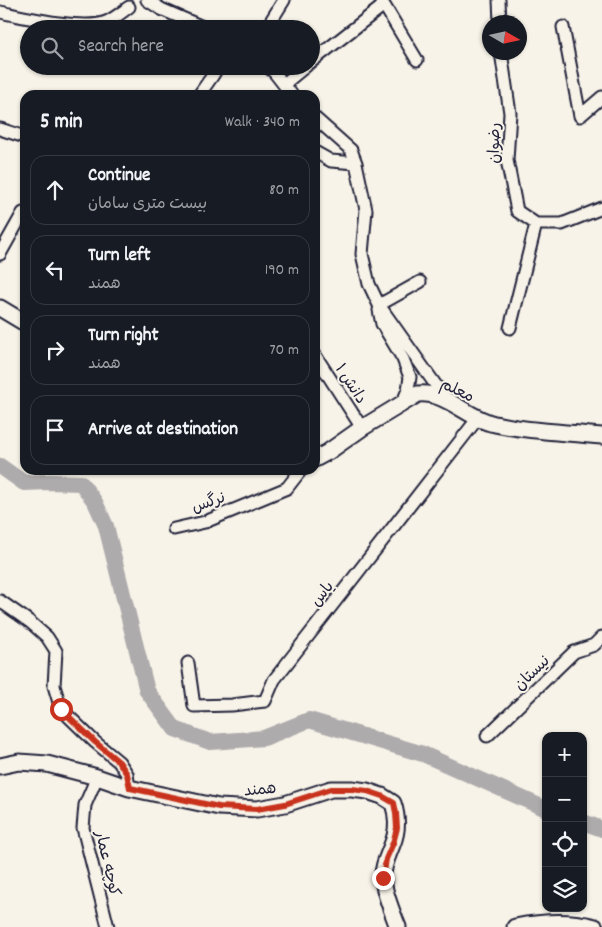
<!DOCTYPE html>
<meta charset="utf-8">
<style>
:root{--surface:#171b24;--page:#242831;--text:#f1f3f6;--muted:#9ea1a6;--line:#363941}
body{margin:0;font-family:Dekko,"Playpen Sans Arabic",sans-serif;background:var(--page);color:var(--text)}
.controls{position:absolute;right:15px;bottom:15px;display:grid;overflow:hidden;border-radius:10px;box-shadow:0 1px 4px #0004}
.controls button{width:45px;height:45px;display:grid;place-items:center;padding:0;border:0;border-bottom:1px solid var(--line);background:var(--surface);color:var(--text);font:25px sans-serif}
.compass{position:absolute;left:482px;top:15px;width:45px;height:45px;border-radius:50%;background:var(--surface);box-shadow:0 1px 4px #0004;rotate:99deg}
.stop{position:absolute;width:15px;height:15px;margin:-11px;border:4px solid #c8321e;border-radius:50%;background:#fff}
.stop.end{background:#c8321e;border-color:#fff;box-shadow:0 1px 5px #0008}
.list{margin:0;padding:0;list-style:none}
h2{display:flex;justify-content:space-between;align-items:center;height:65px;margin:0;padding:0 20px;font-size:21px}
h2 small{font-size:16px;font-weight:400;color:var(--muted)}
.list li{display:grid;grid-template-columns:32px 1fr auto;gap:15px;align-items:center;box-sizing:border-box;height:70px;margin:0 10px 10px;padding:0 10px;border:1px solid var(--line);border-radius:15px}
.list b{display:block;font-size:19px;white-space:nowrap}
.list p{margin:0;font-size:16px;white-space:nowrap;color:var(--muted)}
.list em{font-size:16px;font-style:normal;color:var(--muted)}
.icon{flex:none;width:28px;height:28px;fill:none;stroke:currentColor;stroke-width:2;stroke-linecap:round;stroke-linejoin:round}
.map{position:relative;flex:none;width:602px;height:927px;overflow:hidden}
.search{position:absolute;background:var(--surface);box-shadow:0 1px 4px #0004;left:20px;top:20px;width:300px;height:55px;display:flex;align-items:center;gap:12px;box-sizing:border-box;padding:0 18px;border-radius:28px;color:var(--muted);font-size:19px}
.panel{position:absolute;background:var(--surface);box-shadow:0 1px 4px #0004;left:20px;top:90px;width:300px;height:385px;border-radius:15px}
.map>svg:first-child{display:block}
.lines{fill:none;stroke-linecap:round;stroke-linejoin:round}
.river{stroke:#aeabad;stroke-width:16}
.street-casing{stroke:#22223b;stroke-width:15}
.secondary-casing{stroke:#22223b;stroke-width:19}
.street{stroke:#f7f3e8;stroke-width:11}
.secondary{stroke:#f7f3e8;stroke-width:15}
.route{stroke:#c8321e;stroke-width:6}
.labels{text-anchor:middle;stroke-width:4;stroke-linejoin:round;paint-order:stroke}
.street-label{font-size:16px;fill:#22223b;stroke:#f7f3e8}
</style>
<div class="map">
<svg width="602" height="927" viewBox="0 0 602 927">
<rect width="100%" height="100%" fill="#f7f3e8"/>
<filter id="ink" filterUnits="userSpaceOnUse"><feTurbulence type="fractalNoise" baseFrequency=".02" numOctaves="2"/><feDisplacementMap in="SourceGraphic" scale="10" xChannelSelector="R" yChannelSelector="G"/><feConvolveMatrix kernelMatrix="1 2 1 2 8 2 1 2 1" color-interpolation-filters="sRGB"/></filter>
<g filter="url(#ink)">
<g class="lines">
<!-- river -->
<path class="river" d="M 0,466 L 24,483 L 49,482 L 81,483 L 95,502 L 106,526 L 147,691 L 175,729 L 210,742 L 264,738 L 309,720 L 423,754 L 546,809
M 583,822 L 602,829"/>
<defs>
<path id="street" d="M 147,0 L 161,9 L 207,29
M 499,0 L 500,22
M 384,5 L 417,60
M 0,12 C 25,17 83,31 106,22 C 114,19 122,12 129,7
M 563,27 L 580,116 L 602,97
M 266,29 L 284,0
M 501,52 L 510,113 L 507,160 L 517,211 L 536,224
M 311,62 L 384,5 L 381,0
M 267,66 L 274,72 L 292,95
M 284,84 L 306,66
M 199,95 L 213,75 L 218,66
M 315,118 L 351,150 L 356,163 L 366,210 L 362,254 L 369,284 L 379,305 L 447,401
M 0,129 L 25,137
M 315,152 L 331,161 L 356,163
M 536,224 L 562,224 L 602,208
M 0,254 L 23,213
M 379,305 L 420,282
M 379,310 L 382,324 L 403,359 L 410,377 L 408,390 L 402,404
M 510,328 L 536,224
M 315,355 L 362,428
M 174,529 L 205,522 L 287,488 L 301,470
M 0,601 L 30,622 L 47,637 L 56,651 L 54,686 L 61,709 L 95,742 L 119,762 L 127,774 L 129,788
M 188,663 L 194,706 L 232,705 L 265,701 L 274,680 L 478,418
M 487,736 L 574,652 L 594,645 L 602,637
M 97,777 L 85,805 L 83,828 L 108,927"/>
<path id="secondary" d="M 0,308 L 25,323
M 315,459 L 328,452 L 362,428 L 418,394 C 446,391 468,419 495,424 C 530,432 566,432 602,436
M 0,766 L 19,762 L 47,764 L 97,777 L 129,788 L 219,807 L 257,809 L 285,804 L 331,789 L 352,789 L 367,791 L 382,796 L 393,803 C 398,818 398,831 392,845 C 388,856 382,867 383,879 C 384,893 393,914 398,927
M 515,927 C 542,922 569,920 595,927"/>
</defs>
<!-- street casing -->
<use href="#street" class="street-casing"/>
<!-- secondary casing -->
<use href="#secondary" class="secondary-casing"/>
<!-- street -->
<use href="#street" class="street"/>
<!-- secondary -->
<use href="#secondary" class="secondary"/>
</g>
</g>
<g class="lines" filter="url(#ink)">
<!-- route -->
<path class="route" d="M 61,709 L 95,742 L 119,762 L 127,774 L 130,788 L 219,807 L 257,809 L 285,804 L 331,789 L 352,789 L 367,791 L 382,796 L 394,803 L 396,813 L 397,828 L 393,843 L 386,859 L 383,878"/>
</g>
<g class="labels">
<!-- street labels -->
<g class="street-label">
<text transform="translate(493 143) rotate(-89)" y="6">رضوان</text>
<text transform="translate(352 383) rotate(57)" y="6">دانش ۱</text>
<text transform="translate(458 389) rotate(26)" y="6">معلم</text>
<text transform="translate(208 501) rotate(-19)" y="6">نرگس</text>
<text transform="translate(321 593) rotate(-52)" y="6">یاس</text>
<text transform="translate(531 672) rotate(-44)" y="6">نیستان</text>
<text transform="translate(260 788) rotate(-5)" y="6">همند</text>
<text transform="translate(109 863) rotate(77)" y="6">کوچه عمار</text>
</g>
</g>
</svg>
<div class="controls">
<button>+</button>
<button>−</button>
<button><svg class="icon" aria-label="locate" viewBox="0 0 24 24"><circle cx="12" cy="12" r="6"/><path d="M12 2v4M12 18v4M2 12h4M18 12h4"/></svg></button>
<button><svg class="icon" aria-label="layers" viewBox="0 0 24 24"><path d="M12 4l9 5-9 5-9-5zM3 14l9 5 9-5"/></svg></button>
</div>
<svg class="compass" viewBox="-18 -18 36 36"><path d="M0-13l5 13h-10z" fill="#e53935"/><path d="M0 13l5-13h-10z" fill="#9ea1a6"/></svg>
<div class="stop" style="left:61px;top:709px"></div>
<div class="stop end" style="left:383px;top:878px"></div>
<div class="search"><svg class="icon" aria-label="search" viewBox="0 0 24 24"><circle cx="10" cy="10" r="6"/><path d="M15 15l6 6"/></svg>Search here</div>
<section class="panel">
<h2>5 min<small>Walk · 340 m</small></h2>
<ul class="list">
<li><svg class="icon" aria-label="ahead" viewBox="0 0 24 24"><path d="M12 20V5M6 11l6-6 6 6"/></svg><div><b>Continue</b><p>بیست متری سامان</p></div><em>80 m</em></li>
<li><svg class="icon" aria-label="left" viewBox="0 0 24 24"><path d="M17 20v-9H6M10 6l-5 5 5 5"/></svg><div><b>Turn left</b><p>همند</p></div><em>190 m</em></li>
<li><svg class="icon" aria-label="right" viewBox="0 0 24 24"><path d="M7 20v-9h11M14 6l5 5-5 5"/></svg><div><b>Turn right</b><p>همند</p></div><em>70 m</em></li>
<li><svg class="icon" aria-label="arrive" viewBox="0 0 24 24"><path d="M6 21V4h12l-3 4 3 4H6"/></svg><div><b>Arrive at destination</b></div></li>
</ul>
</section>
</div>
